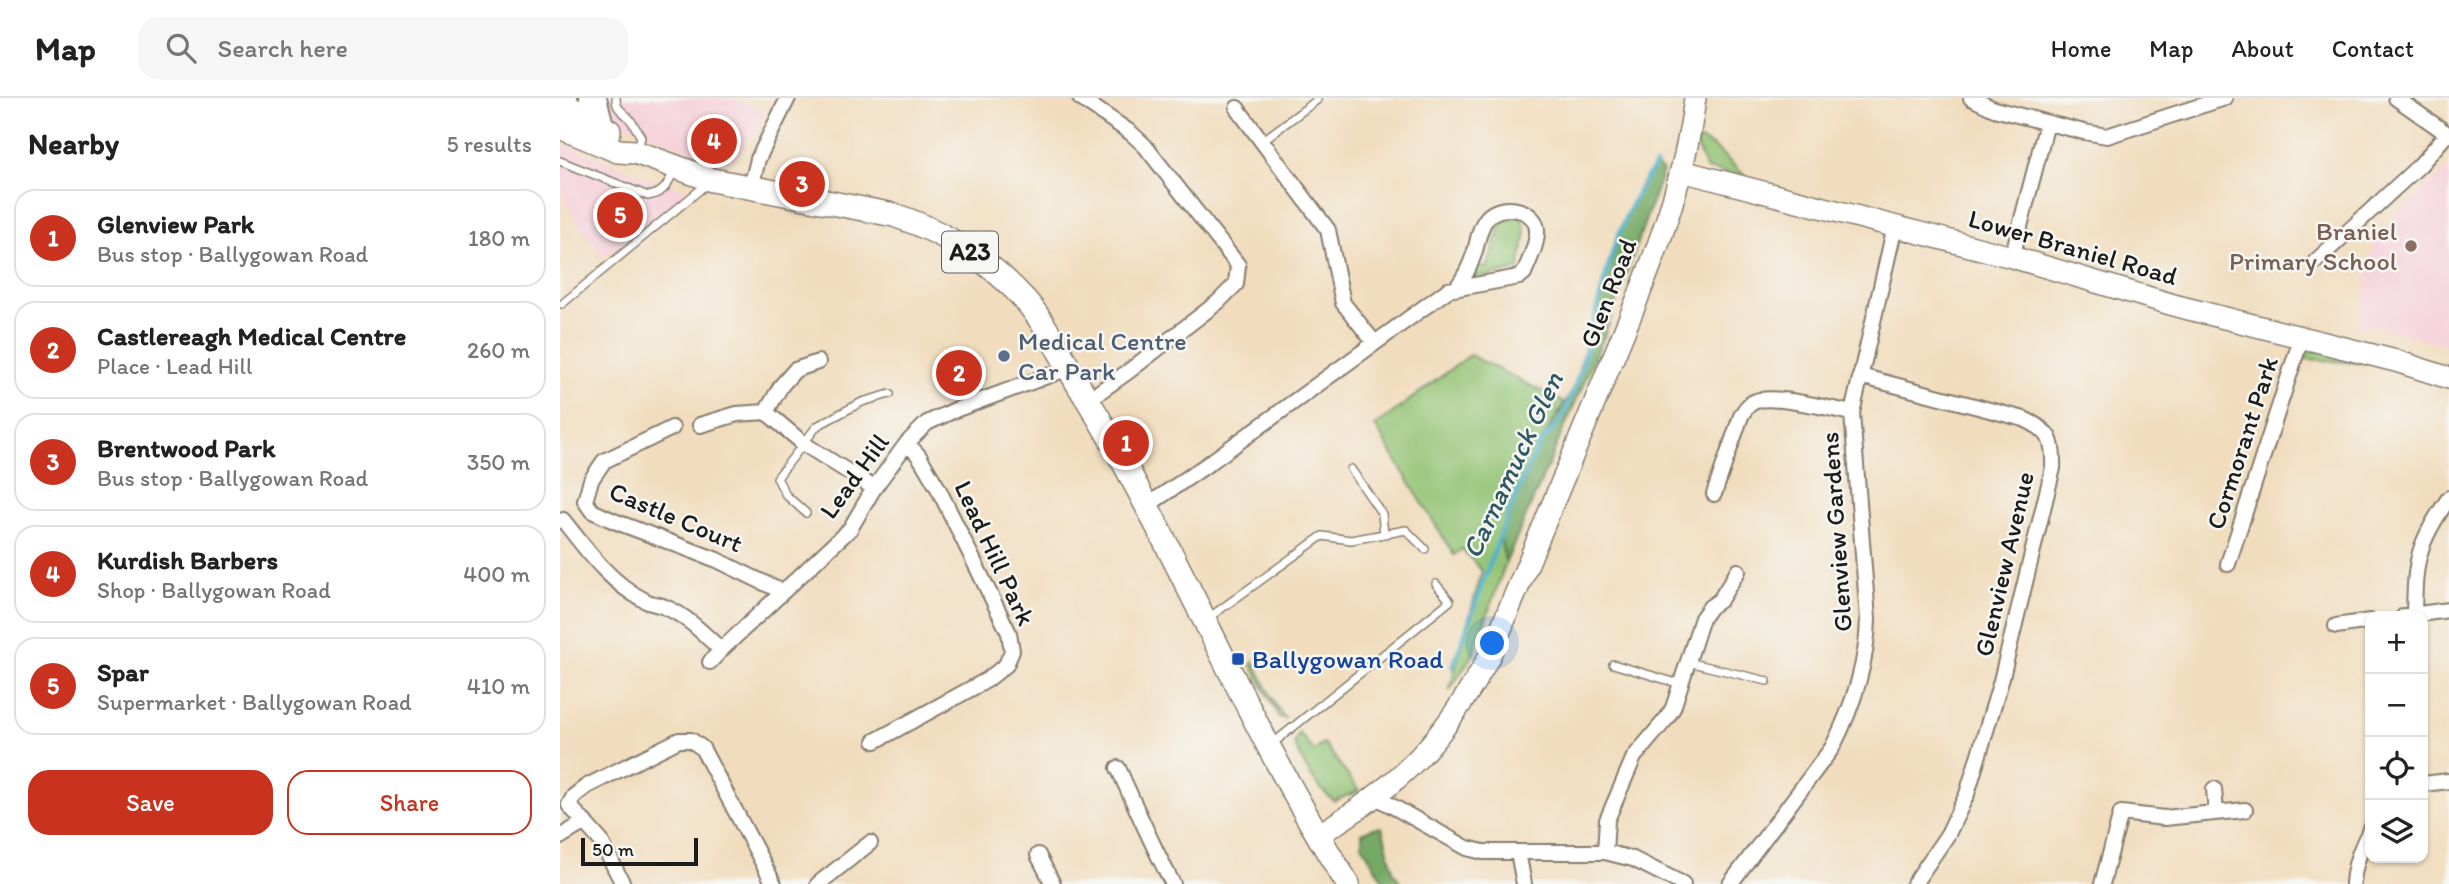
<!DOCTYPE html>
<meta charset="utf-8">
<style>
:root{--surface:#fff;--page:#f6f6f6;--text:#222;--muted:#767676;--line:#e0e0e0;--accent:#c8321e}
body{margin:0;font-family:Itim,sans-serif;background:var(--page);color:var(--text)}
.controls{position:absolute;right:21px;bottom:21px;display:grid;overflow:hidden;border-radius:14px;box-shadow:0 2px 5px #0004}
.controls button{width:63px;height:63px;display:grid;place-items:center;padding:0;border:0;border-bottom:2px solid var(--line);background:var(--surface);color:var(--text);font:35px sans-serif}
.scale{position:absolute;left:21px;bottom:18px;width:117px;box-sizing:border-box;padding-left:7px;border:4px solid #1c1c1c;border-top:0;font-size:19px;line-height:24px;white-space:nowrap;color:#1c1c1c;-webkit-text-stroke:5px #f6f6f2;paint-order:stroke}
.you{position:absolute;left:933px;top:546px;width:24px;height:24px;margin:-18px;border:5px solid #fff;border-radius:50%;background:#1a73e8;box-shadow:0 0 0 10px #1a73e833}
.badge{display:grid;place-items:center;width:46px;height:46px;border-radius:50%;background:var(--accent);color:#fff;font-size:23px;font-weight:700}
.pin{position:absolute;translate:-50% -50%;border:4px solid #fff;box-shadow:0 2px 7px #0006}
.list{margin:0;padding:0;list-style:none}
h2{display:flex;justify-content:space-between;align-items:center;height:91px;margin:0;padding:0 28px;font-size:30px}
h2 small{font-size:23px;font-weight:400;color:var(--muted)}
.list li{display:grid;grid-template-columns:46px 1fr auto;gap:21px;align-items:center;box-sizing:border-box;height:98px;margin:0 14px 14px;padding:0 14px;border:2px solid var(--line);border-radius:21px}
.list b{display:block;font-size:26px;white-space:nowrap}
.list p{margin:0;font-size:23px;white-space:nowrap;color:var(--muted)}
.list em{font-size:23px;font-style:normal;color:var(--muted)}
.actions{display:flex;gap:14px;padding:21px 28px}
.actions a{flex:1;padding:16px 0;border:2px solid var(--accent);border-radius:21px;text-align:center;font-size:24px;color:var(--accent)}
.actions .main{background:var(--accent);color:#fff}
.icon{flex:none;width:38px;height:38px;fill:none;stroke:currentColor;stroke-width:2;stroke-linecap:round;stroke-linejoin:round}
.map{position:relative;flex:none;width:1889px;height:786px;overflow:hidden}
header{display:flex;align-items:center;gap:42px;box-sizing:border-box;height:98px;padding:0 35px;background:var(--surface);border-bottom:2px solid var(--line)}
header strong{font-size:33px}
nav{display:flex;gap:38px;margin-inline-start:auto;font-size:24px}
.search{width:490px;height:63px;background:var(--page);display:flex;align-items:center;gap:18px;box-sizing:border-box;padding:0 24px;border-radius:21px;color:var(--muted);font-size:26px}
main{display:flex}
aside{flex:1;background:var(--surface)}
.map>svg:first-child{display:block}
.built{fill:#f6cfd9}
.green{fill:#93c373;stroke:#587048;stroke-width:2}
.forest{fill:#76a965;stroke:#496240;stroke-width:2}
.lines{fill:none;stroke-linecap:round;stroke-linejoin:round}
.stream{stroke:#4cb1cb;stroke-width:4.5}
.lane-casing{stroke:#867c6d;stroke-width:10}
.street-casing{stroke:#867c6d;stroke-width:18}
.secondary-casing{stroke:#867c6d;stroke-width:24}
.primary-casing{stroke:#867c6d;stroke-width:26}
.highway-casing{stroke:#867c6d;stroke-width:30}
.lane{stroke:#fff;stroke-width:7}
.street{stroke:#fff;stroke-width:14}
.secondary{stroke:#fff;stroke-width:21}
.primary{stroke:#fff;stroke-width:23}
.highway{stroke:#fff;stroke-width:26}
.education-dot{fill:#8d6e63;stroke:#f6f6f2;stroke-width:2.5}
.service-dot{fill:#5c6f8a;stroke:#f6f6f2;stroke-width:2.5}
.transit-dot{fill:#1a4fb4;stroke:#f6f6f2;stroke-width:2.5}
.labels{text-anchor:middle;stroke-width:5;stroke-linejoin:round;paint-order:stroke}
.shield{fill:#f6f6f2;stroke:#5d5d5c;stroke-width:2}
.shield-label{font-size:24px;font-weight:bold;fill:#1c1c1c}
.education-label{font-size:26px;fill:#785e54;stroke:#f6f6f2;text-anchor:end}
.street-label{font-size:26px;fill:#1c1c1c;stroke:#f6f6f2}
.service-label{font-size:26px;fill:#4e5e75;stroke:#f6f6f2;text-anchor:start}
.transit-label{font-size:26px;fill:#164399;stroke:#f6f6f2;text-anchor:start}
.water-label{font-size:28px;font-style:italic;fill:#2f5862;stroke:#f6f6f2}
</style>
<header>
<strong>Map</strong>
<div class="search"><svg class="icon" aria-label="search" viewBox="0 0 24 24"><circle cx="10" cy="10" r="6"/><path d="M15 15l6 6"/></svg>Search here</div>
<nav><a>Home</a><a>Map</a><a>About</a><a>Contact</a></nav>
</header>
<main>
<aside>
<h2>Nearby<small>5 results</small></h2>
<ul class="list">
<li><span class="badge">1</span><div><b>Glenview Park</b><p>Bus stop · Ballygowan Road</p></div><em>180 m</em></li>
<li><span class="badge">2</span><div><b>Castlereagh Medical Centre</b><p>Place · Lead Hill</p></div><em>260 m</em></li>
<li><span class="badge">3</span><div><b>Brentwood Park</b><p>Bus stop · Ballygowan Road</p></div><em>350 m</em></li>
<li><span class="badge">4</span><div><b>Kurdish Barbers</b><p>Shop · Ballygowan Road</p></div><em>400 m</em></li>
<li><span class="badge">5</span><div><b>Spar</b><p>Supermarket · Ballygowan Road</p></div><em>410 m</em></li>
</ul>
<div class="actions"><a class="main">Save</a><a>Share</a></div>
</aside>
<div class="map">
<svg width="1889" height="786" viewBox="0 0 1889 786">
<rect width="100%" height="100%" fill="#f6f6f2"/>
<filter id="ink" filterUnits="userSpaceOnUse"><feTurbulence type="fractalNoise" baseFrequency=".0143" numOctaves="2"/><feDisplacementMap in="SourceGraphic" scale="14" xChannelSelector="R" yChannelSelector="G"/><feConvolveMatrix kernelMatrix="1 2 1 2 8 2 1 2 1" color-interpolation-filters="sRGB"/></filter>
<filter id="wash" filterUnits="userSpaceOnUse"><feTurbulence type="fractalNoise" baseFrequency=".00686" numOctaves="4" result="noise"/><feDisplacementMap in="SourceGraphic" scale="28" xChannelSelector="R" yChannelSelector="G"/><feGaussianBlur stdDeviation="1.57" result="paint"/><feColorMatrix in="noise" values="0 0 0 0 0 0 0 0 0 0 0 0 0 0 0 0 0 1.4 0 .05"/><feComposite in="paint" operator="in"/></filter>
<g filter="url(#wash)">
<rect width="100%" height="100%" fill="#f1ddbe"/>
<!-- built -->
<path class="built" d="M 47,0 L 173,0 L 207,15 L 174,62 L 167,64 L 146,60 L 68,27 L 58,20 Z
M 0,44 L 93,82 L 126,91 L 125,97 L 43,160 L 6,106 L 0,88 Z
M 1889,69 L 1889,248 L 1810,227 L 1798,231 L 1815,136 Z"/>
<!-- green -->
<path class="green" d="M 1137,41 C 1158,47 1170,66 1187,79 L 1146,71 L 1137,49 Z
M 956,117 L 962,121 L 966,134 L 959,171 L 919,180 L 915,178 L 916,167 L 927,170 L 940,131 L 930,127 L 937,118 Z
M 1758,250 L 1802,265 L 1743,261 L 1749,253 Z
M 910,257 L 1005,305 L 979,349 L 939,437 L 946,464 L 913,556 L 889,593 L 922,473 L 902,451 L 894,457 L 815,328 Z
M 694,563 L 716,608 L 725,620 L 719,619 L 691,566 Z
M 739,635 L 754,653 L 764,645 L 799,693 L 774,703 C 754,687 744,668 734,645 Z"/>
<!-- forest -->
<path class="forest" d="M 1095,67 L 1103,73 L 1045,236 L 946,464 L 939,437 L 976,352 L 1013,292 L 1053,152 L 1079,89 Z
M 822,729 L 834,775 L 842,786 L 825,786 L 802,747 L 802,735 L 812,730 Z"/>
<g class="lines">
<!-- stream -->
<path class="stream" d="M 893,569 C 919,497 942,424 975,355 C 981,342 993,333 1001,321 C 1006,312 1010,301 1014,291 C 1041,216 1046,133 1095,67"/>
</g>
</g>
<g filter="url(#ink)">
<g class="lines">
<defs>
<path id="lane" d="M 56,0 C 56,11 61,12 68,19 C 73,24 77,33 81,39 L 78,51
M 702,43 L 757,2
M 0,63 L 88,98 C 105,96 108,85 115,71
M 2,206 L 147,86
M 791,371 L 822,416 L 824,436
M 246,415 L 226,397 L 217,380 L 257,328 L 302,304 L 330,296
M 647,521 L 762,438 L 791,442 L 846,432 L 865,451
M 1128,564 L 1207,583
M 1053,566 L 1120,586
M 712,646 L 890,503 L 876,486"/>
<path id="street" d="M 520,0 L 571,35 L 585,48 L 678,167 L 676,186 L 658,204 L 569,273 L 528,302
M 1411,0 L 1434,11 L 1524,34 L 1547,38 L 1665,0
M 1836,0 L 1889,37
M 677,10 L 768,132 L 783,205 L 814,244
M 191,90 L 198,61 L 228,0
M 1452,159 L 1487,25
M 1755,164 L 1860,67 L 1887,36
M 1300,278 L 1464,321 C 1490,333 1494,341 1493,370 L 1441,583 L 1407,696 L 1388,736 L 1354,786
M 206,314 L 221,288 L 235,272 L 258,264
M 140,327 L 177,316 L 206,314 L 244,346 L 314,390
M 112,330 L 44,363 L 31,382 L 25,403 L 32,413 L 54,423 L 157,462 L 223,494
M 1154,396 L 1181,318 C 1185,311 1188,306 1196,303 C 1213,296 1272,311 1292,315
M 588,407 L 648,366 L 888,192 L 959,179 L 964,175 C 969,163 977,147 977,134 C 978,110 940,104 927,120 C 919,129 918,144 914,156 C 910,168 905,179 897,189
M 3,422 C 26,451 50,485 84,502 C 90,506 98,506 105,509 C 127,518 144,536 161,552
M 1668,466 L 1742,238
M 1854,517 C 1855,462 1857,446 1889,400
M 1844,518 L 1889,512
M 1776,528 L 1810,523
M 150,564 L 161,552 L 290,431 L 314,390 L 347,345 L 367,325 L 395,312 L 509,270
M 315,643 L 427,582 L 446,567 L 452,553 L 449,535 L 378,390 L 359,358 L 347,345
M 558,670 C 576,709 592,748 613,786
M 1863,686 L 1889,683
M 1654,691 L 1656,715
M 816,699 L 907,750 L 923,754 L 1045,754 L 1073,761 L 1123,786
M 9,707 L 14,698 L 27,688 L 119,642 L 131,642 L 142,650 L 214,786
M 9,707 L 41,743 L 63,786
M 0,739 L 25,724
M 958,754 L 964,786
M 1045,754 L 1047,722 L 1074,659 L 1107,620 L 1113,610 L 1142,520 L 1150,509 L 1160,502 L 1178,473
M 478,757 L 493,786
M 258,786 L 310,745
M 1170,786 L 1272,650 C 1293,609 1307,566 1308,521 L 1292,315 L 1335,128
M 1542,786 L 1561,715 L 1604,720 L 1685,712
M 1793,786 C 1794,766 1801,750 1810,732"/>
<path id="secondary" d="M 1122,73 L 1452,159 L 1617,208 L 1836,263 L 1889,280
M 758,737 C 842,686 883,644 930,557 C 968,465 1006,373 1044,282 C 1082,190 1123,99 1135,0"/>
<path id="primary" d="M 0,4 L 49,33
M 0,29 L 58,53 L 75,54 L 152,82 L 334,117 C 385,134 430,163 466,203 C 488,229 502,259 519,288 C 531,307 543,327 554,347 C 635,492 698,646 788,786"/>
<path id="highway" d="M 33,0 L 40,28
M 0,5 L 4,0"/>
</defs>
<!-- lane casing -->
<use href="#lane" class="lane-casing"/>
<!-- street casing -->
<use href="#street" class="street-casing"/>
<!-- secondary casing -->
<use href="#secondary" class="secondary-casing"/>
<!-- primary casing -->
<use href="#primary" class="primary-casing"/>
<!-- highway casing -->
<use href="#highway" class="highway-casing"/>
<!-- lane -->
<use href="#lane" class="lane"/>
<!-- street -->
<use href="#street" class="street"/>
<!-- secondary -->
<use href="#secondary" class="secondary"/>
<!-- primary -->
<use href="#primary" class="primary"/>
<!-- highway -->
<use href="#highway" class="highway"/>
</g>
</g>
<!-- markers -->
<circle class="education-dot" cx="1851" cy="148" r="7"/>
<circle class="service-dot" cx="444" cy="258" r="7"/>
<rect class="transit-dot" x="671" y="554" width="14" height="14" rx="3.5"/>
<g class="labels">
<!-- shield labels -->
<rect class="shield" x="382" y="133.5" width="56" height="41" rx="5"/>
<g class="shield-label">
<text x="410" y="162">A23</text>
</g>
<!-- education labels -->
<g class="education-label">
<text x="1837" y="142">Braniel<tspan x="1837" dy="30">Primary School</tspan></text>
</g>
<!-- street labels -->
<g class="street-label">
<text transform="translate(1513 149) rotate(16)" y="9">Lower Braniel Road</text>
<text transform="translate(1048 195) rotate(-69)" y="9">Glen Road</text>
<text transform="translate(1682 345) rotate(-72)" y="9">Cormorant Park</text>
<text transform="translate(294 378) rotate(-54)" y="9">Lead Hill</text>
<text transform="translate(116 419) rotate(23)" y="9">Castle Court</text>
<text transform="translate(1276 434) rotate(-94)" y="9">Glenview Gardens</text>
<text transform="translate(435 455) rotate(65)" y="9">Lead Hill Park</text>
<text transform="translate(1444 466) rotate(-77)" y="9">Glenview Avenue</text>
</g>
<!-- service labels -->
<g class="service-label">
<text x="458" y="252">Medical Centre<tspan x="458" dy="30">Car Park</tspan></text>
</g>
<!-- transit labels -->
<g class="transit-label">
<text x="692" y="570">Ballygowan Road</text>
</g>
<!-- water labels -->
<g class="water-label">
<text transform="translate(952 367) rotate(-65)" y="10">Carnamuck Glen</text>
</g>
</g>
</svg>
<div class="controls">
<button>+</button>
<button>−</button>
<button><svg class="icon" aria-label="locate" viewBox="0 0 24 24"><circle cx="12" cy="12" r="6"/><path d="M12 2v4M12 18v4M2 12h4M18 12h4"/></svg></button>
<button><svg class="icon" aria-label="layers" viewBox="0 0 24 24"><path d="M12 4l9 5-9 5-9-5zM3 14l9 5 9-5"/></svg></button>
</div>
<div class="scale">50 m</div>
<div class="you"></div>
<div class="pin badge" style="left:566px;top:345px">1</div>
<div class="pin badge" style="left:399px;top:275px">2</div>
<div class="pin badge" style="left:242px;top:86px">3</div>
<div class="pin badge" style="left:154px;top:43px">4</div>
<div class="pin badge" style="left:60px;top:117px">5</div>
</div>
</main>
